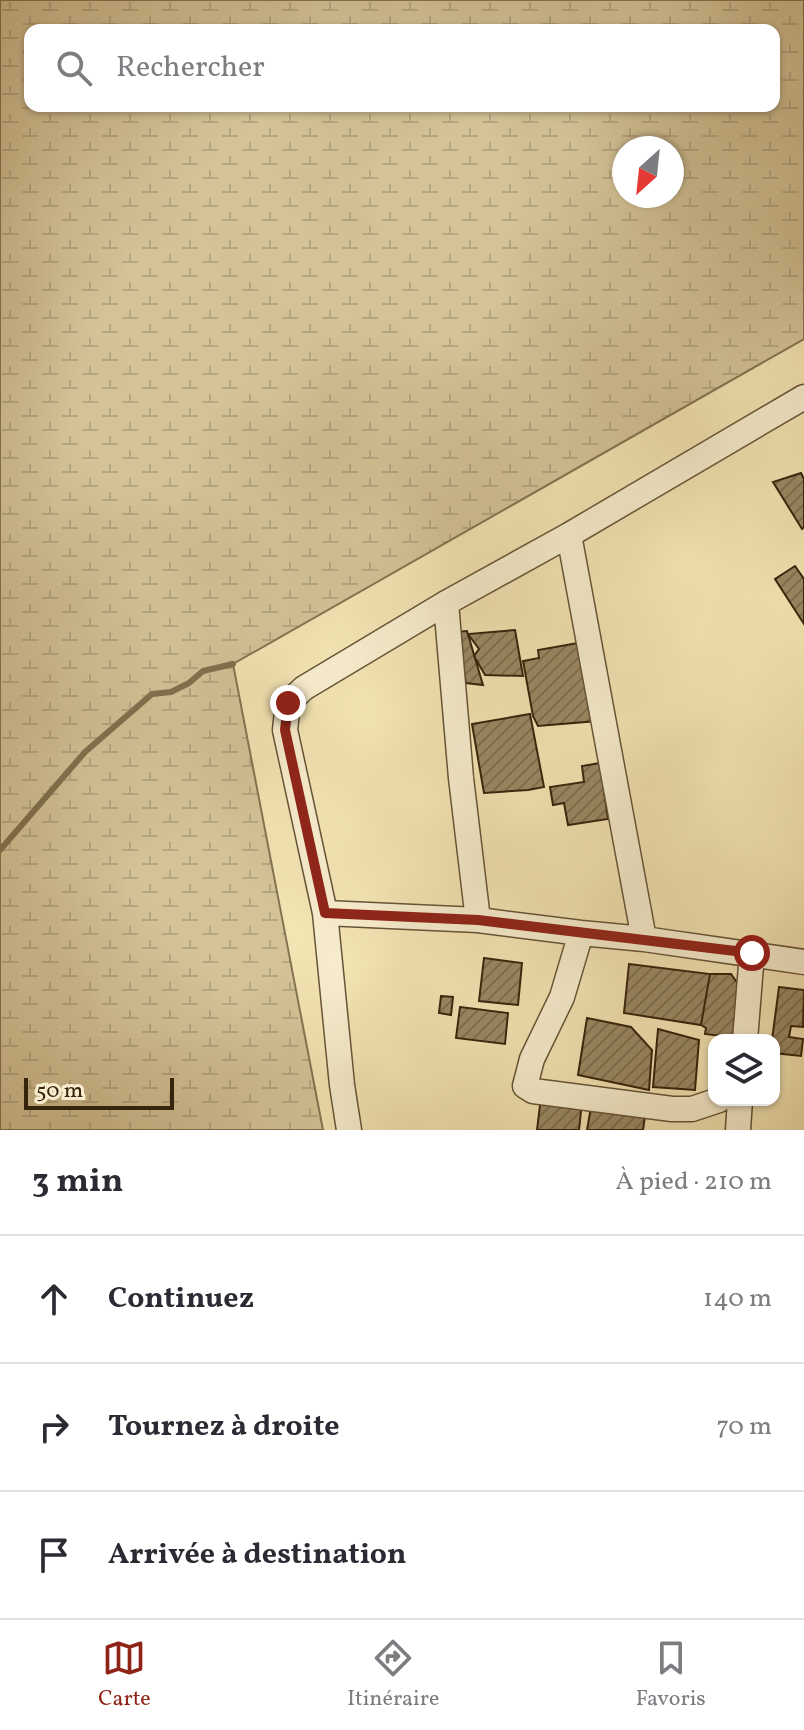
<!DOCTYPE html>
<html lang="fr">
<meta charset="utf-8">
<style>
:root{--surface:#fff;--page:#f2f2f3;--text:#2b2b33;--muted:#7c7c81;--line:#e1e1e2;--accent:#8f2418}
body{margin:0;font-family:Vollkorn,serif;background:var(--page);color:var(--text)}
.controls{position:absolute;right:24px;bottom:24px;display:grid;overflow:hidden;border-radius:16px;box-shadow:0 2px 6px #0004}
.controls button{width:72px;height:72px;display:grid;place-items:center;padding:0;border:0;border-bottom:2px solid var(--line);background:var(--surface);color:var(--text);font:40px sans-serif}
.compass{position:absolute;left:612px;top:136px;width:72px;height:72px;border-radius:50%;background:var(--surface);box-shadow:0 2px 6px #0004;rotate:207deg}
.scale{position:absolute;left:24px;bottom:20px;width:150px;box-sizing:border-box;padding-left:8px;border:4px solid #37240c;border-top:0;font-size:22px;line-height:28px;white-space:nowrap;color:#37240c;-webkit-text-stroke:6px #f7edce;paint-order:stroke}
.stop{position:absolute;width:24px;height:24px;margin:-18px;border:6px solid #8f2418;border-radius:50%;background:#fff}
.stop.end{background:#8f2418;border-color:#fff;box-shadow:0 2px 8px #0008}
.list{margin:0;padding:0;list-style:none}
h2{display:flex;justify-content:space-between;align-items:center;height:104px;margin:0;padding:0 32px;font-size:34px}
h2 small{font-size:26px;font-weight:400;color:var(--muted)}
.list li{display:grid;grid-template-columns:52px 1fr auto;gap:24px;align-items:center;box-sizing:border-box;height:128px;padding:0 32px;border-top:2px solid var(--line)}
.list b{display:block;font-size:30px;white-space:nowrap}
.list em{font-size:26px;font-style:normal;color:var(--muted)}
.icon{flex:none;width:44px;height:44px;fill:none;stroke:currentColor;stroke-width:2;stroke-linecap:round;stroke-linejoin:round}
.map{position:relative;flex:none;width:804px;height:1130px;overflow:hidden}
.search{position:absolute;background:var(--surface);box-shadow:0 2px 6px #0004;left:24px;right:24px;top:24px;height:88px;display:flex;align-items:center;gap:20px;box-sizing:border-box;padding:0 28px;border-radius:16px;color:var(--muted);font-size:30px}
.sheet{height:488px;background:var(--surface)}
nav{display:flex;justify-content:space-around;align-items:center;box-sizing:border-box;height:112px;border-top:2px solid var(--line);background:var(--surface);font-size:22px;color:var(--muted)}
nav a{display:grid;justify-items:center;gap:4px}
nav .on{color:var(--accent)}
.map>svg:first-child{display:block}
.wetland{fill:url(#wetland-marsh);stroke:#857452;stroke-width:2;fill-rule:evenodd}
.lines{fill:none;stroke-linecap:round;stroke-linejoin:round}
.stream{stroke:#81704e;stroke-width:6}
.building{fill:url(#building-hatch);stroke:#37240c;stroke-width:2}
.minor-casing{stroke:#665436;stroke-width:27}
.minor{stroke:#f7edce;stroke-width:24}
.route{stroke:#8f2418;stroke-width:10}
</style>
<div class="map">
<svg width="804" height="1130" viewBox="0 0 804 1130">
<defs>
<pattern id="wetland-marsh" width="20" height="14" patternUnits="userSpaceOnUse" patternTransform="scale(2)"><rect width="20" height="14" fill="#d3c397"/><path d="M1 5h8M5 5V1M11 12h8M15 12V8" fill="none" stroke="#b6a781"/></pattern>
<pattern id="building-hatch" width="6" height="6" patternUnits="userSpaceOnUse" patternTransform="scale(2)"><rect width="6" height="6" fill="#998863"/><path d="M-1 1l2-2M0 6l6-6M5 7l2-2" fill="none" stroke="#7e6f50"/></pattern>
</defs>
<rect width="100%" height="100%" fill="#f3e4b3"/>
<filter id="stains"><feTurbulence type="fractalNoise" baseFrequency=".0025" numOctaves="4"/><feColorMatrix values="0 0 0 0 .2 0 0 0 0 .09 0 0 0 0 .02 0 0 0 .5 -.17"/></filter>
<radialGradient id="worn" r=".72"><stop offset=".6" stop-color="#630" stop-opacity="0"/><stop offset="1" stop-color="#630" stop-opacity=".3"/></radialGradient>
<!-- wetland -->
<path class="wetland" d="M 0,0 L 804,0 L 804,339 L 233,664 L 323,1130 L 0,1130 ZM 30,30 L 774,30 L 774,106 L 30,106 ZM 624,148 L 672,148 L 672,196 L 624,196 Z"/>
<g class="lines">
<!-- stream -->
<path class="stream" d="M 0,850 L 85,752 L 152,694 L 171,692 L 189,683 L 203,671 L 233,664"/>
</g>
<!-- building -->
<path class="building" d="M 801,473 L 804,479 L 804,527 L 802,529 L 773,482 Z
M 795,566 L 804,579 L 804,624 L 775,579 Z
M 515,630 L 523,676 L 485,675 L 474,656 L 479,649 L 468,634 Z
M 467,631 L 483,685 L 466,683 L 455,632 Z
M 584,642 L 597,721 L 538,726 L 533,716 L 523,661 L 539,658 L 538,650 Z
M 530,714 L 544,787 L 528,790 L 484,793 L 472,724 Z
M 600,763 L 608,819 L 568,825 L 564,803 L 553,805 L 550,787 L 584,782 L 582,766 Z
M 484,958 L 522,963 L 518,1005 L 479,1001 Z
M 629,964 L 710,974 L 701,1025 L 624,1013 Z
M 710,974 L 731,974 L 743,991 L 737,1038 L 705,1034 L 706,1028 L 701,1025 Z
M 779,987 L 804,990 L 803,1027 L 791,1026 L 789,1037 L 803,1039 L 801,1056 L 774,1053 L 774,1040 L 772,1040 Z
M 441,996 L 453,997 L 451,1015 L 439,1013 Z
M 460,1007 L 508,1013 L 505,1044 L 456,1038 Z
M 587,1018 L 631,1027 L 652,1050 L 649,1090 L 578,1075 Z
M 658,1029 L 699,1040 L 695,1090 L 653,1087 Z
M 541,1097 L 582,1102 L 579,1130 L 537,1130 Z
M 591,1107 L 645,1116 L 643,1130 L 587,1130 Z"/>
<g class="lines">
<defs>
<path id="minor" d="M 569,535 L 644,939
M 446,603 L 461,778 L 478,920
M 325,913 L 478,920 L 581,933 L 644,939 L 804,962
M 581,933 L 562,997 L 532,1059 L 525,1086 L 533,1091 L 672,1109 L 692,1109 L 719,1100
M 745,1040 L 752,953
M 349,1130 L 342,1085 L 325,913 L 285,730 L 288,703 L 304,688 L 446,603 L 569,535 L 804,397
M 738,1130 L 740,1100"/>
</defs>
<!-- minor casing -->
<use href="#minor" class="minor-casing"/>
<!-- minor -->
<use href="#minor" class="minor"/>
</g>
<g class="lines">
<!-- route -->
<path class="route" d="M 288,703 L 285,730 L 325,913 L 478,920 L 752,953"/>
</g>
<rect width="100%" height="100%" filter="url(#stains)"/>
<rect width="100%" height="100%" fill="url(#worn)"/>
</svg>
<div class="controls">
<button><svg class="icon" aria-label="layers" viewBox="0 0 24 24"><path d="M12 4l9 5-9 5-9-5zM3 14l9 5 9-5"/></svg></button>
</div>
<svg class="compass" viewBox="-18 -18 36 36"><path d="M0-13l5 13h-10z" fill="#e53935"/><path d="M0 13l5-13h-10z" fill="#7c7c81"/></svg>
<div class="scale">50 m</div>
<div class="stop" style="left:752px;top:953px"></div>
<div class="stop end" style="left:288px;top:703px"></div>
<div class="search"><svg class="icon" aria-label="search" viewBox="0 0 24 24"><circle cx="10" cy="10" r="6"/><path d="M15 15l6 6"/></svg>Rechercher</div>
</div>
<section class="sheet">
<h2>3 min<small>À pied · 210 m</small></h2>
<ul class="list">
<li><svg class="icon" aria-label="ahead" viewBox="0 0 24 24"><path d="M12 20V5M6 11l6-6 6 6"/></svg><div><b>Continuez</b></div><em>140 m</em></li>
<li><svg class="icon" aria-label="right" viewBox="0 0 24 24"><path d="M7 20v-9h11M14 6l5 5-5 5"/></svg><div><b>Tournez à droite</b></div><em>70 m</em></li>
<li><svg class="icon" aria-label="arrive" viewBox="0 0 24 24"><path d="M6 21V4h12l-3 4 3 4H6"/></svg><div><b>Arrivée à destination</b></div></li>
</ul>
</section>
<nav>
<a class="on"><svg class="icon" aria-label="map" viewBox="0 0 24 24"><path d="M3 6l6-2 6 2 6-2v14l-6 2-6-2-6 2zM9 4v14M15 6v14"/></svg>Carte</a>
<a><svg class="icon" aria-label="directions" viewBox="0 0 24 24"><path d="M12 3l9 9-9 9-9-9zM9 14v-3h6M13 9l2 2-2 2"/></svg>Itinéraire</a>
<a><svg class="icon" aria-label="saved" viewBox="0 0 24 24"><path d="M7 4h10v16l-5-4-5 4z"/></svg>Favoris</a>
</nav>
